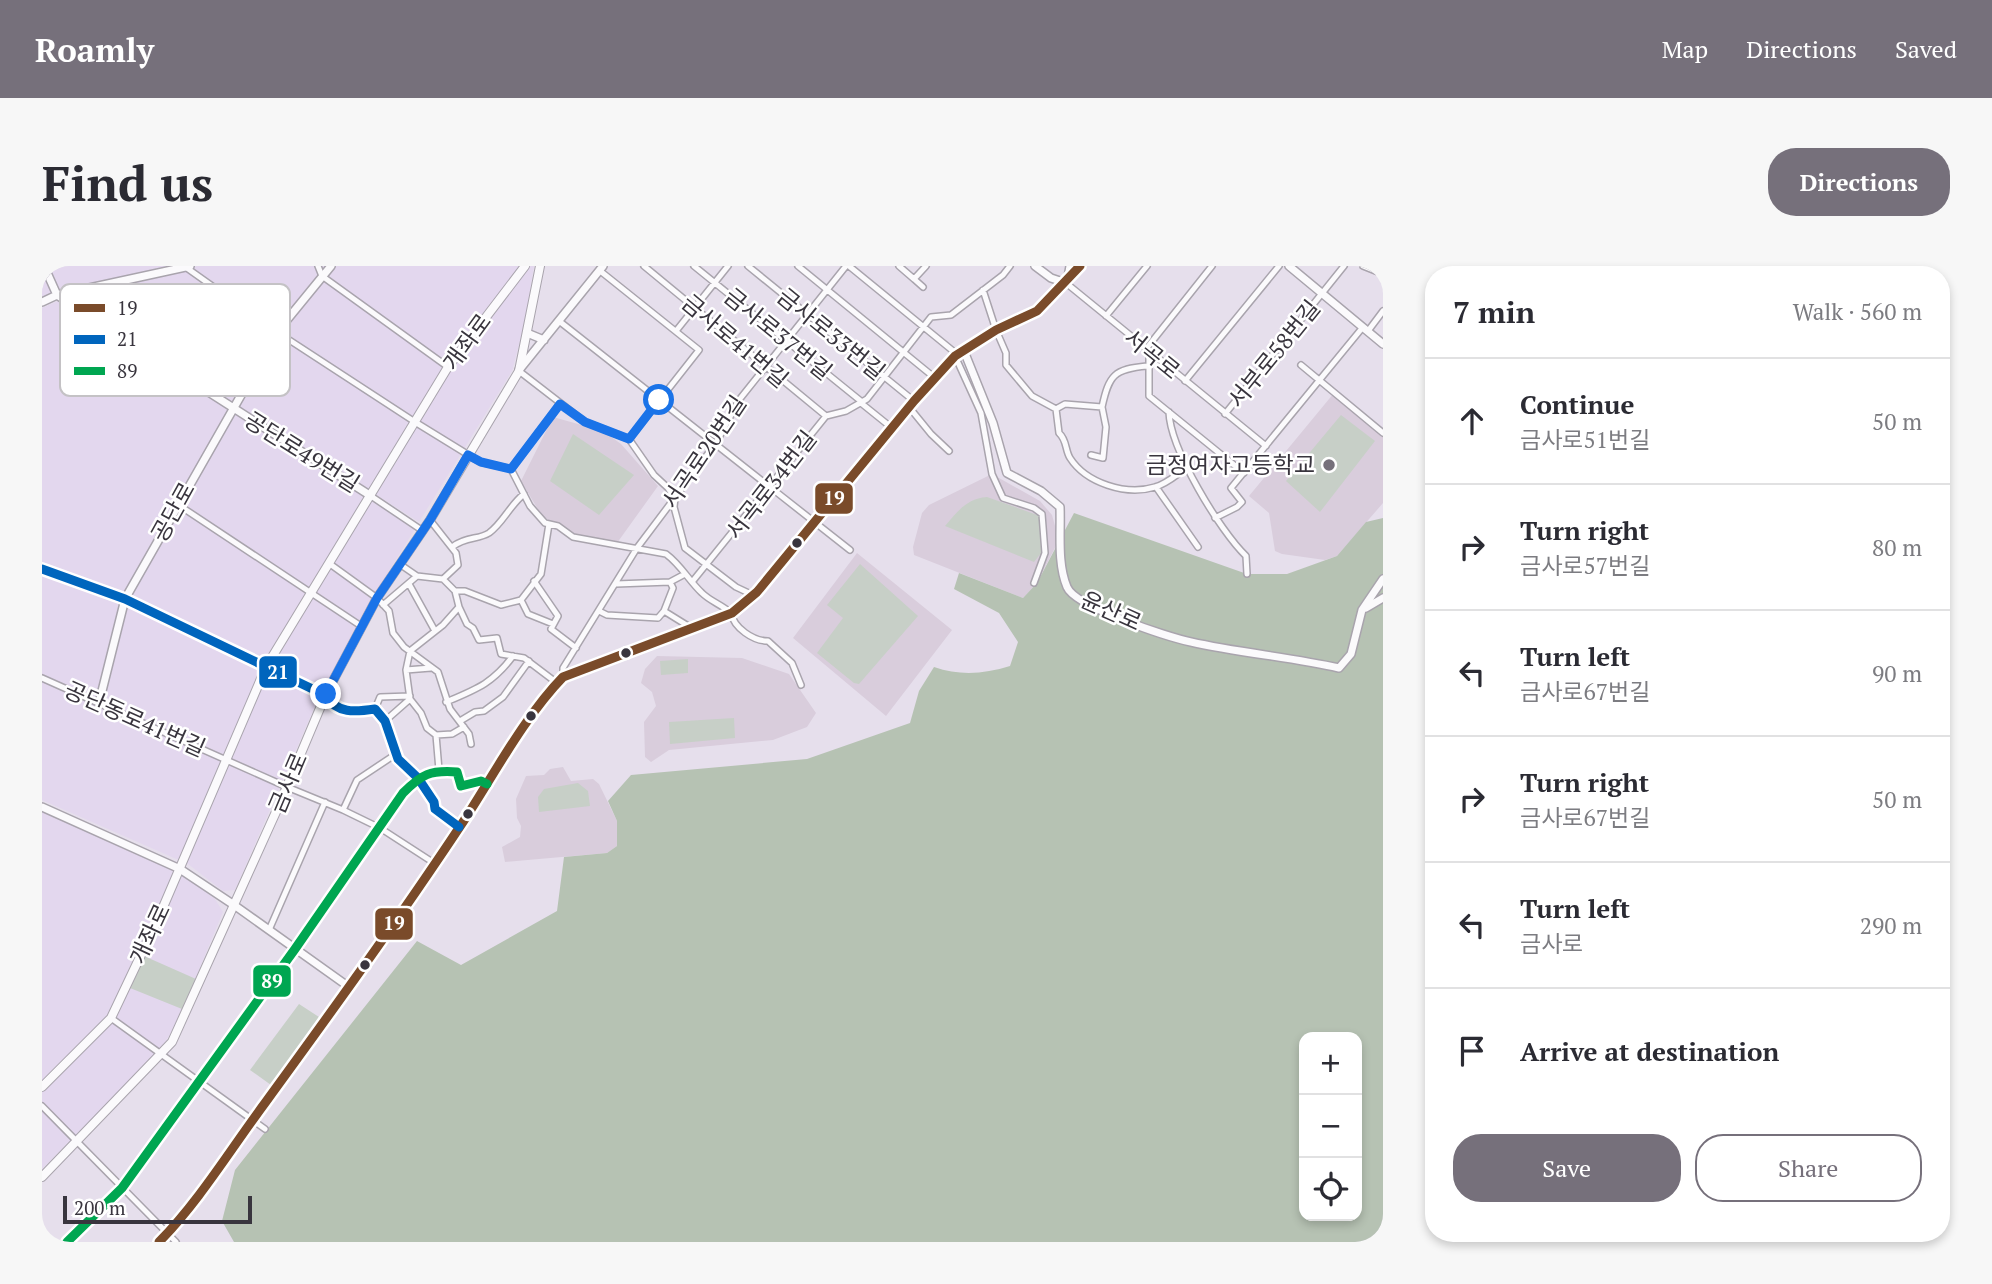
<!DOCTYPE html>
<meta charset="utf-8">
<style>
:root{--surface:#fff;--page:#f7f7f7;--text:#2b2b33;--muted:#7c7c81;--line:#e1e1e2;--accent:#76707b}
body{margin:0;font-family:"PT Serif","Noto Sans KR",serif;background:var(--page);color:var(--text)}
.controls{position:absolute;right:21px;bottom:21px;display:grid;overflow:hidden;border-radius:14px;box-shadow:0 4px 10px #0003}
.controls button{width:63px;height:63px;display:grid;place-items:center;padding:0;border:0;border-bottom:2px solid var(--line);background:var(--surface);color:var(--text);font:35px sans-serif}
.scale{position:absolute;left:21px;bottom:18px;width:189px;box-sizing:border-box;padding-left:7px;border:4px solid #39353e;border-top:0;font-size:19px;line-height:24px;white-space:nowrap;color:#39353e;-webkit-text-stroke:5px #fff;paint-order:stroke}
.stop{position:absolute;width:21px;height:21px;margin:-16px;border:5px solid #1a73e8;border-radius:50%;background:#fff}
.stop.end{background:#1a73e8;border-color:#fff;box-shadow:0 2px 7px #0008}
.list{margin:0;padding:0;list-style:none}
h2{display:flex;justify-content:space-between;align-items:center;height:91px;margin:0;padding:0 28px;font-size:30px}
h2 small{font-size:23px;font-weight:400;color:var(--muted)}
.list li{display:grid;grid-template-columns:46px 1fr auto;gap:21px;align-items:center;box-sizing:border-box;height:126px;padding:0 28px;border-top:2px solid var(--line)}
.list b{display:block;font-size:26px;white-space:nowrap}
.list p{margin:0;font-size:23px;white-space:nowrap;color:var(--muted)}
.list em{font-size:23px;font-style:normal;color:var(--muted)}
.actions{display:flex;gap:14px;padding:21px 28px}
.actions a{flex:1;padding:16px 0;border:2px solid var(--accent);border-radius:28px;text-align:center;font-size:24px;color:var(--accent)}
.actions .main{background:var(--accent);color:#fff}
.icon{flex:none;width:38px;height:38px;fill:none;stroke:currentColor;stroke-width:2;stroke-linecap:round;stroke-linejoin:round}
.map{position:relative;flex:none;width:1341px;height:976px;overflow:hidden;border-radius:28px}
header{display:flex;align-items:center;gap:42px;box-sizing:border-box;height:98px;padding:0 35px;background:var(--accent);color:#fff}
header strong{font-size:33px}
nav{display:flex;gap:38px;margin-inline-start:auto;font-size:24px}
.intro{display:flex;align-items:center;justify-content:space-between;box-sizing:border-box;height:168px;padding:0 42px}
h1{margin:0;font-size:49px}
.button{padding:18px 32px;border-radius:28px;background:var(--accent);color:#fff;font-size:24px;font-weight:700}
main{display:flex;gap:42px;padding:0 42px}
aside{flex:1;background:var(--surface);border-radius:28px;box-shadow:0 4px 10px #0003}
.map>svg:first-child{display:block}
.built{fill:#e3d7ee}
.education{fill:#d9cddc}
.green{fill:#c7cfc7}
.forest{fill:#b6c2b3;fill-rule:evenodd}
.lines{fill:none;stroke-linecap:round;stroke-linejoin:round}
.minor-casing{stroke:#a9a4ad;stroke-width:8}
.tertiary-casing{stroke:#a9a4ad;stroke-width:10}
.secondary-casing{stroke:#a9a4ad;stroke-width:10}
.minor{stroke:#fbfafc;stroke-width:5}
.tertiary{stroke:#fbfafc;stroke-width:7}
.secondary{stroke:#fbfafc;stroke-width:8}
.bus-1-casing{stroke:#fff;stroke-width:14}
.bus-2-casing{stroke:#fff;stroke-width:14}
.bus-3-casing{stroke:#fff;stroke-width:14}
.bus-1{stroke:#7a4b2a;stroke-width:9}
.bus-2{stroke:#0065bd;stroke-width:9}
.bus-3{stroke:#00a651;stroke-width:9}
.route{stroke:#1a73e8;stroke-width:9}
.poi-dot{fill:#76707b;stroke:#fff;stroke-width:2.5}
.bus-dot{fill:#39353e;stroke:#fff;stroke-width:2.5}
.labels{text-anchor:middle;stroke-width:5;stroke-linejoin:round;paint-order:stroke}
.street-label{font-size:23px;fill:#39353e;stroke:#fff}
.poi-label{font-size:23px;fill:#39353e;stroke:#fff;text-anchor:end}
.key{fill:#fff;stroke:#c4c2c5;stroke-width:2}
.key-label{font-size:19px;fill:#39353e}
.line-badge{stroke:#fff;stroke-width:2.5}
.badge-label{font-size:19px;text-anchor:middle;font-weight:bold;fill:#fff}
</style>
<header>
<strong>Roamly</strong>
<nav><a>Map</a><a>Directions</a><a>Saved</a></nav>
</header>
<div class="intro"><h1>Find us</h1><a class="button">Directions</a></div>
<main>
<div class="map">
<svg width="1341" height="976" viewBox="0 0 1341 976">
<rect width="100%" height="100%" fill="#e6dfec"/>
<!-- built -->
<path class="built" d="M 0,0 L 137,0 L 11,26 L 0,31 Z
M 155,0 L 492,0 L 483,56 L 470,105 L 377,256 L 24,31 L 135,8 Z
M 16,35 L 373,263 L 327,337 L 277,431 L 193,624 L 181,625 L 146,598 L 132,592 L 0,534 L 0,42 Z
M 0,545 L 141,609 L 173,633 L 181,646 L 134,759 L 116,787 L 0,903 Z"/>
<!-- education -->
<path class="education" d="M 1292,127 L 1341,168 L 1341,237 L 1295,290 L 1283,294 L 1240,288 L 1233,285 L 1227,247 L 1207,230 Z
M 511,151 L 561,165 L 579,178 L 616,220 L 575,277 L 531,268 L 500,250 L 479,215 Z
M 950,208 L 998,235 L 1010,249 L 1017,274 L 995,317 L 981,332 L 872,289 L 871,281 L 880,247 L 887,239 Z
M 815,287 L 910,364 L 844,450 L 751,372 Z
M 615,390 L 700,392 L 747,408 L 774,447 L 765,461 L 731,474 L 627,484 L 609,496 L 603,491 L 602,456 L 614,440 L 610,426 L 599,417 L 603,403 Z
M 521,501 L 529,515 L 551,513 L 557,518 L 575,555 L 575,580 L 565,587 L 463,596 L 460,581 L 478,571 L 479,560 L 475,552 L 474,533 L 484,510 L 502,509 L 508,503 Z"/>
<!-- green -->
<path class="green" d="M 1299,149 L 1333,175 L 1278,246 L 1244,215 Z
M 531,168 L 592,209 L 557,249 L 508,215 Z
M 945,231 L 998,250 L 1000,286 L 992,296 L 903,260 C 916,245 924,233 945,231 Z
M 818,298 L 876,350 L 817,418 L 812,417 L 775,387 L 801,352 L 785,339 Z
M 646,393 L 646,407 L 619,409 L 618,395 Z
M 692,452 L 693,472 L 628,478 L 627,456 Z
M 536,517 L 546,525 L 548,540 L 497,546 L 496,531 L 502,523 Z
M 102,690 L 154,713 L 140,743 L 88,722 Z
M 257,738 L 277,751 L 229,819 L 208,804 Z"/>
<!-- forest -->
<path class="forest" d="M 1032,247 L 1205,308 L 1245,308 L 1295,290 L 1324,256 L 1341,252 L 1341,976 L 192,976 L 180,955 L 193,904 L 375,675 L 419,699 L 515,645 L 522,591 L 565,587 L 575,580 L 575,555 L 566,535 L 589,509 L 765,493 L 868,457 L 877,425 L 892,401 C 918,410 942,408 968,400 L 976,376 L 957,347 L 912,323 L 917,307 L 981,332 L 995,317 ZM 1262,771 L 1315,771 L 1315,950 L 1262,950 Z"/>
<g class="lines">
<defs>
<path id="minor" d="M 142,0 L 235,66 L 373,156 L 438,196 L 469,203 L 488,240 L 503,257 L 516,260 L 531,271 L 624,288 C 639,299 647,315 660,327 C 668,335 680,339 689,347 C 692,362 711,375 726,375 L 750,397 L 759,419
M 276,0 L 280,10 L 406,101
M 602,0 L 784,150
M 652,0 L 820,136
M 706,0 L 872,135
M 756,0 L 893,112
M 807,0 L 916,89
M 857,0 L 872,13 L 884,0
M 1027,0 L 1024,17 L 1224,180
M 1321,0 L 1341,8
M 557,4 L 657,84 L 587,173
M 872,13 L 881,21
M 941,24 L 954,64 L 964,87 L 964,99 L 990,130 L 1014,143 L 1023,138 L 1060,141 L 1064,161 L 1061,192 L 1049,189
M 1064,50 L 1105,0
M 517,55 L 808,284
M 634,65 L 686,0
M 1326,65 L 1341,45
M 1104,83 L 1170,0
M 1107,85 L 1107,130 L 1202,207
M 913,90 L 939,147 L 950,208 L 961,232 L 992,242 L 1000,248 L 1003,287 L 992,317
M 1259,99 L 1341,167
M 477,105 L 543,156 L 587,173 L 612,209 L 626,222 L 633,232 L 632,241 L 643,282 L 694,321 L 711,329
M 1143,115 L 1237,0
M 819,137 L 850,162
M 867,141 L 889,168 L 907,185
M 1060,141 C 1067,109 1072,103 1105,100
M 1014,143 L 1017,167 C 1025,174 1023,184 1028,192 C 1044,217 1084,230 1113,221 C 1125,218 1135,208 1146,201
M 1127,146 C 1128,183 1178,265 1204,290 L 1205,308
M 1183,148 L 1302,0
M 469,203 L 518,138
M 1114,221 L 1156,281
M 329,230 L 381,265
M 135,238 L 319,360
M 1173,252 L 1195,241 L 1200,236 L 1189,222 L 1321,61
M 388,254 L 414,287 L 416,299 L 401,313
M 410,281 C 424,270 436,274 447,267 C 461,257 468,239 482,228
M 288,298 L 335,332 L 347,345 L 351,367 L 362,381 L 396,406 L 408,443 L 427,468 L 429,478
M 359,299 L 375,310 L 401,313 L 413,325
M 0,303 L 83,333 L 283,429 C 295,448 313,446 333,443 L 343,455 L 356,493 L 376,512 L 392,536 L 393,543 L 417,561
M 492,315 L 516,350 L 509,363 L 534,382
M 650,316 L 784,150 L 804,145 L 825,133 L 889,51 L 909,49 L 961,9 L 968,0
M 367,318 L 393,365
M 574,318 L 628,316 L 643,308
M 479,334 L 486,348 L 511,358
M 341,339 L 375,310
M 417,341 L 425,358 L 431,362 L 437,374 L 455,372 L 459,388 L 482,392 L 515,417
M 557,345 L 565,349 L 616,352 L 622,345 L 631,322 L 628,316
M 622,345 L 651,363
M 364,404 L 389,402
M 521,411 L 521,402 L 595,282 L 674,177 L 697,134 L 804,0
M 0,412 L 245,521 L 301,544 L 338,562 L 392,597
M 404,436 C 435,423 451,417 471,390
M 333,443 L 338,431 L 368,430
M 343,455 L 368,433
M 418,455 L 433,446 L 442,445 L 461,431 L 487,395
M 422,461 L 410,468 L 394,469 L 385,462 L 379,447 L 368,433 L 364,404 L 368,385 L 401,359 L 417,341 L 413,325 L 423,325 L 459,339 L 479,334 L 499,308 L 507,258
M 394,469 L 397,504
M 301,544 L 315,514 L 354,488
M 227,664 L 283,536
M 69,752 L 223,863
M 0,840 L 134,976
M 25,976 L 80,922 L 253,683 L 361,527 C 380,508 388,504 415,506 L 419,520 L 439,515 L 445,518
M 117,976 L 171,913 L 210,854 L 307,721"/>
<path id="tertiary" d="M 2,0 L 15,29 L 329,230
M 993,0 L 1009,12 L 1024,17
M 1247,0 L 1341,78
M 0,36 L 15,29 L 148,0
M 485,67 L 502,74
M 922,85 L 951,157 L 965,207 L 999,225 L 1018,241 C 1019,266 1015,297 1025,321 C 1033,341 1126,371 1149,376 C 1198,387 1248,391 1297,402 L 1309,388 L 1320,344 L 1341,313
M 477,104 L 561,0
M 1324,342 L 1341,332
M 57,437 L 83,333 L 235,66 L 289,0
M 0,541 L 138,603 L 192,639 L 307,721 L 417,561 L 488,452 L 521,411 L 690,347 L 715,326 L 872,135 L 913,90 L 954,64 L 995,45 L 1038,0"/>
<path id="secondary" d="M 0,821 L 69,752 L 116,653 L 224,401 L 406,101 L 483,0
M 0,911 L 130,776 L 238,537 L 284,428 L 335,332 L 388,254 L 477,105 L 498,0"/>
</defs>
<!-- minor casing -->
<use href="#minor" class="minor-casing"/>
<!-- tertiary casing -->
<use href="#tertiary" class="tertiary-casing"/>
<!-- secondary casing -->
<use href="#secondary" class="secondary-casing"/>
<!-- minor -->
<use href="#minor" class="minor"/>
<!-- tertiary -->
<use href="#tertiary" class="tertiary"/>
<!-- secondary -->
<use href="#secondary" class="secondary"/>
<defs>
<path id="bus-1" d="M 117,976 C 158,934 188,884 223,837 C 290,745 356,654 419,559 C 450,512 482,451 521,411 L 690,347 L 715,326 L 872,135 L 913,90 L 954,64 L 995,45 L 1038,0"/>
<path id="bus-2" d="M 0,303 L 83,333 L 283,429 C 295,448 313,446 333,443 L 343,455 L 356,493 L 376,512 L 392,536 L 393,543 L 417,561"/>
<path id="bus-3" d="M 25,976 L 80,922 L 253,683 L 361,527 C 380,508 388,504 415,506 L 419,520 L 439,515 L 445,518"/>
</defs>
<!-- bus-1 casing -->
<use href="#bus-1" class="bus-1-casing"/>
<!-- bus-2 casing -->
<use href="#bus-2" class="bus-2-casing"/>
<!-- bus-3 casing -->
<use href="#bus-3" class="bus-3-casing"/>
<!-- bus-1 -->
<use href="#bus-1" class="bus-1"/>
<!-- bus-2 -->
<use href="#bus-2" class="bus-2"/>
<!-- bus-3 -->
<use href="#bus-3" class="bus-3"/>
</g>
<g class="lines">
<!-- route -->
<path class="route" d="M 284,428 L 335,332 L 388,254 L 426,189 L 439,196 L 469,203 L 518,138 L 543,156 L 587,173 L 617,134"/>
</g>
<!-- markers -->
<circle class="poi-dot" cx="1287" cy="199" r="7"/>
<g class="bus-dot">
<circle cx="755" cy="277" r="6"/>
<circle cx="584" cy="387" r="6"/>
<circle cx="489" cy="450" r="6"/>
<circle cx="426" cy="548" r="6"/>
<circle cx="323" cy="699" r="6"/>
</g>
<g class="labels">
<!-- street labels -->
<g class="street-label">
<text transform="translate(736 68) rotate(39)" y="8">금사로37번길</text>
<text transform="translate(789 68) rotate(39)" y="8">금사로33번길</text>
<text transform="translate(693 75) rotate(40)" y="8">금사로41번길</text>
<text transform="translate(425 76) rotate(-54)" y="8">개좌로</text>
<text transform="translate(1110 88) rotate(39)" y="8">서곡로</text>
<text transform="translate(1232 88) rotate(-51)" y="8">서부로58번길</text>
<text transform="translate(260 186) rotate(32)" y="8">공단로49번길</text>
<text transform="translate(662 186) rotate(-56)" y="8">서곡로20번길</text>
<text transform="translate(729 219) rotate(-52)" y="8">서곡로34번길</text>
<text transform="translate(131 246) rotate(-61)" y="8">공단로</text>
<text transform="translate(1069 345) rotate(24)" y="8">윤산로</text>
<text transform="translate(93 453) rotate(24)" y="8">공단동로41번길</text>
<text transform="translate(246 517) rotate(-67)" y="8">금사로</text>
<text transform="translate(108 668) rotate(-65)" y="8">개좌로</text>
</g>
<!-- poi labels -->
<g class="poi-label">
<text x="1273" y="207">금정여자고등학교</text>
</g>
</g>
<!-- legend -->
<rect x="18" y="18" width="230" height="112" rx="10" class="key"/>
<rect x="32" y="38" width="31" height="8" fill="#7a4b2a"/>
<rect x="32" y="69" width="31" height="9" fill="#0065bd"/>
<rect x="32" y="101" width="31" height="8" fill="#00a651"/>
<g class="key-label">
<text x="75" y="49">19</text>
<text x="75" y="80">21</text>
<text x="75" y="112">89</text>
</g>
<g class="line-badge">
<rect x="772" y="216" width="40" height="33" rx="7" fill="#7a4b2a"/>
<rect x="216" y="389" width="40" height="34" rx="7" fill="#0065bd"/>
<rect x="332" y="641" width="40" height="34" rx="7" fill="#7a4b2a"/>
<rect x="210" y="698" width="40" height="34" rx="7" fill="#00a651"/>
</g>
<g class="badge-label">
<text x="792" y="239">19</text>
<text x="236" y="413">21</text>
<text x="352" y="664">19</text>
<text x="230" y="722">89</text>
</g>
</svg>
<div class="controls">
<button>+</button>
<button>−</button>
<button><svg class="icon" aria-label="locate" viewBox="0 0 24 24"><circle cx="12" cy="12" r="6"/><path d="M12 2v4M12 18v4M2 12h4M18 12h4"/></svg></button>
</div>
<div class="scale">200 m</div>
<div class="stop" style="left:617px;top:134px"></div>
<div class="stop end" style="left:284px;top:428px"></div>
</div>
<aside>
<h2>7 min<small>Walk · 560 m</small></h2>
<ul class="list">
<li><svg class="icon" aria-label="ahead" viewBox="0 0 24 24"><path d="M12 20V5M6 11l6-6 6 6"/></svg><div><b>Continue</b><p>금사로51번길</p></div><em>50 m</em></li>
<li><svg class="icon" aria-label="right" viewBox="0 0 24 24"><path d="M7 20v-9h11M14 6l5 5-5 5"/></svg><div><b>Turn right</b><p>금사로57번길</p></div><em>80 m</em></li>
<li><svg class="icon" aria-label="left" viewBox="0 0 24 24"><path d="M17 20v-9H6M10 6l-5 5 5 5"/></svg><div><b>Turn left</b><p>금사로67번길</p></div><em>90 m</em></li>
<li><svg class="icon" aria-label="right" viewBox="0 0 24 24"><path d="M7 20v-9h11M14 6l5 5-5 5"/></svg><div><b>Turn right</b><p>금사로67번길</p></div><em>50 m</em></li>
<li><svg class="icon" aria-label="left" viewBox="0 0 24 24"><path d="M17 20v-9H6M10 6l-5 5 5 5"/></svg><div><b>Turn left</b><p>금사로</p></div><em>290 m</em></li>
<li><svg class="icon" aria-label="arrive" viewBox="0 0 24 24"><path d="M6 21V4h12l-3 4 3 4H6"/></svg><div><b>Arrive at destination</b></div></li>
</ul>
<div class="actions"><a class="main">Save</a><a>Share</a></div>
</aside>
</main>
